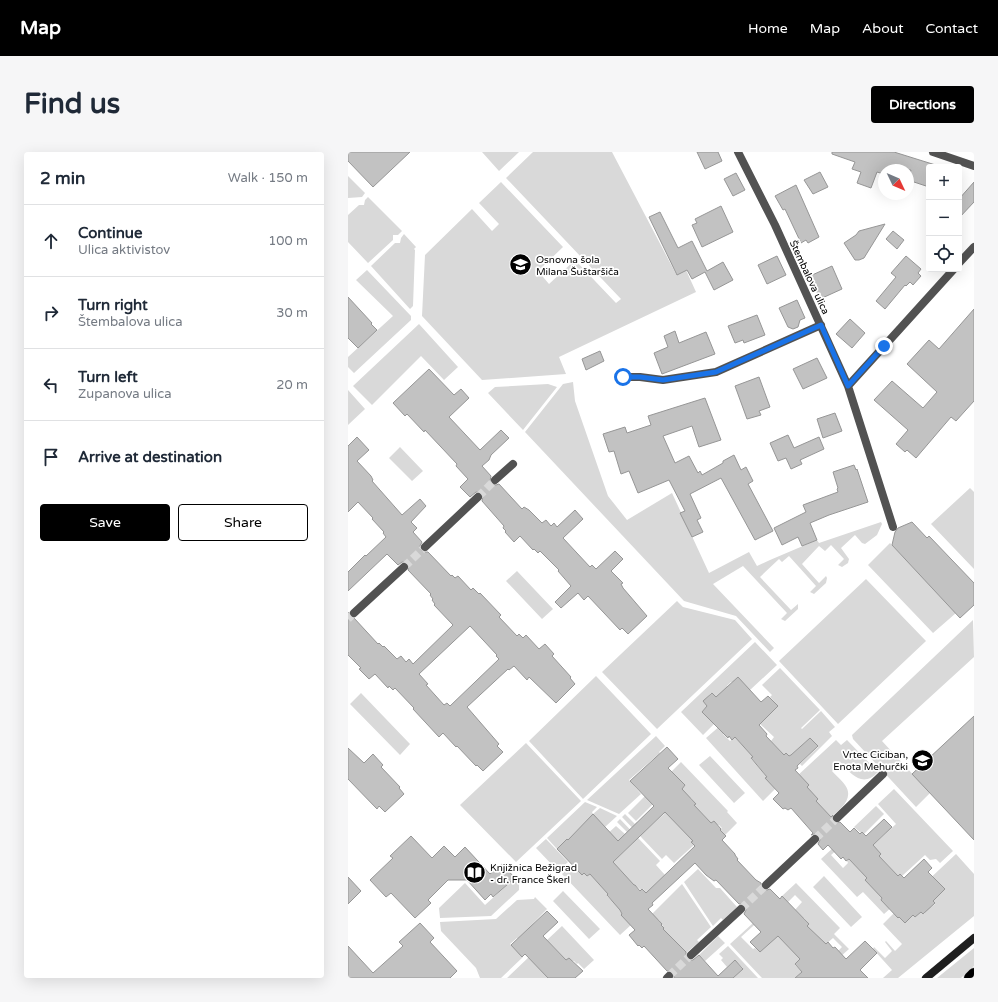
<!DOCTYPE html>
<meta charset="utf-8">
<style>
:root{--surface:#fff;--page:#f6f6f7;--text:#1f2937;--muted:#747a83;--line:#e0e1e3;--accent:#000}
body{margin:0;font-family:"Varela Round",sans-serif;background:var(--page);color:var(--text)}
.controls{position:absolute;right:12px;top:12px;display:grid;overflow:hidden;border-radius:4px;box-shadow:0 4px 16px #0002}
.controls button{width:36px;height:36px;display:grid;place-items:center;padding:0;border:0;border-bottom:1px solid var(--line);background:var(--surface);color:var(--text);font:20px sans-serif}
.compass{position:absolute;left:530px;top:12px;width:36px;height:36px;border-radius:50%;background:var(--surface);box-shadow:0 4px 16px #0002;rotate:134deg}
.stop{position:absolute;width:12px;height:12px;margin:-9px;border:3px solid #1a73e8;border-radius:50%;background:#fff}
.stop.end{background:#1a73e8;border-color:#fff;box-shadow:0 1px 4px #0008}
.list{margin:0;padding:0;list-style:none}
h2{display:flex;justify-content:space-between;align-items:center;height:52px;margin:0;padding:0 16px;font-size:17px}
h2 small{font-size:13px;font-weight:400;color:var(--muted)}
.list li{display:grid;grid-template-columns:26px 1fr auto;gap:12px;align-items:center;box-sizing:border-box;height:72px;padding:0 16px;border-top:1px solid var(--line)}
.list b{display:block;font-size:15px;white-space:nowrap}
.list p{margin:0;font-size:13px;white-space:nowrap;color:var(--muted)}
.list em{font-size:13px;font-style:normal;color:var(--muted)}
.actions{display:flex;gap:8px;padding:12px 16px}
.actions a{flex:1;padding:9px 0;border:1px solid var(--accent);border-radius:4px;text-align:center;font-size:14px;color:var(--accent)}
.actions .main{background:var(--accent);color:#fff}
.icon{flex:none;width:22px;height:22px;fill:none;stroke:currentColor;stroke-width:2;stroke-linecap:round;stroke-linejoin:round}
.map{position:relative;flex:none;width:626px;height:826px;overflow:hidden;border-radius:4px}
header{display:flex;align-items:center;gap:24px;box-sizing:border-box;height:56px;padding:0 20px;background:var(--accent);color:#fff}
header strong{font-size:19px}
nav{display:flex;gap:22px;margin-inline-start:auto;font-size:14px}
.intro{display:flex;align-items:center;justify-content:space-between;box-sizing:border-box;height:96px;padding:0 24px}
h1{margin:0;font-size:28px}
.button{padding:10px 18px;border-radius:4px;background:var(--accent);color:#fff;font-size:14px;font-weight:700}
main{display:flex;gap:24px;padding:0 24px}
aside{flex:1;background:var(--surface);border-radius:4px;box-shadow:0 4px 16px #0002}
.map>svg:first-child{display:block}
.green{fill:#d9d9d9}
.building{fill:#c2c2c2;stroke:#969696;fill-rule:evenodd}
.lines{fill:none;stroke-linecap:round;stroke-linejoin:round}
.street-tunnel{stroke:#d9d9d9;stroke-width:8;stroke-dasharray:8 4;stroke-linecap:butt}
.highway-casing{stroke:#dbdbdb;stroke-width:14}
.street{stroke:#525252;stroke-width:8}
.secondary{stroke:#1f1f1f;stroke-width:8}
.highway{stroke:#000;stroke-width:12}
.route{stroke:#1a73e8;stroke-width:5}
.labels{text-anchor:middle;stroke-width:3.5;stroke-linejoin:round;paint-order:stroke}
.poi-label{font-size:10px;fill:#000;stroke:#fff;text-anchor:start}
.street-label{font-size:10px;fill:#000;stroke:#fff}
</style>
<header>
<strong>Map</strong>
<nav><a>Home</a><a>Map</a><a>About</a><a>Contact</a></nav>
</header>
<div class="intro"><h1>Find us</h1><a class="button">Directions</a></div>
<main>
<aside>
<h2>2 min<small>Walk · 150 m</small></h2>
<ul class="list">
<li><svg class="icon" aria-label="ahead" viewBox="0 0 24 24"><path d="M12 20V5M6 11l6-6 6 6"/></svg><div><b>Continue</b><p>Ulica aktivistov</p></div><em>100 m</em></li>
<li><svg class="icon" aria-label="right" viewBox="0 0 24 24"><path d="M7 20v-9h11M14 6l5 5-5 5"/></svg><div><b>Turn right</b><p>Štembalova ulica</p></div><em>30 m</em></li>
<li><svg class="icon" aria-label="left" viewBox="0 0 24 24"><path d="M17 20v-9H6M10 6l-5 5 5 5"/></svg><div><b>Turn left</b><p>Zupanova ulica</p></div><em>20 m</em></li>
<li><svg class="icon" aria-label="arrive" viewBox="0 0 24 24"><path d="M6 21V4h12l-3 4 3 4H6"/></svg><div><b>Arrive at destination</b></div></li>
</ul>
<div class="actions"><a class="main">Save</a><a>Share</a></div>
</aside>
<div class="map">
<svg width="626" height="826" viewBox="0 0 626 826">
<rect width="100%" height="100%" fill="#fff"/>
<!-- green -->
<path class="green" d="M 134,0 L 171,0 L 151,19 Z
M 185,0 L 264,0 L 328,122 L 338,118 L 348,140 L 211,205 L 218,222 L 134,228 L 74,164 L 77,103 L 124,57 L 144,79 L 151,72 L 131,51 L 153,30 L 215,95 L 190,119 L 201,132 L 227,108 L 268,151 L 273,147 L 158,26 Z
M 0,24 L 17,41 L 14,45 L 0,46 Z
M 20,45 L 54,79 L 50,83 L 45,83 L 45,88 L 20,111 L 0,90 L 0,63 L 11,53 L 16,53 L 17,48 Z
M 56,82 L 68,95 L 66,97 L 67,98 L 65,154 L 62,157 L 23,114 L 47,91 L 52,91 L 53,86 Z
M 19,118 L 63,164 L 63,168 L 6,221 L 0,215 L 0,205 L 45,164 L 8,128 Z
M 71,172 L 110,215 L 96,228 L 73,204 L 24,253 L 5,234 Z
M 225,230 L 227,249 L 260,344 L 279,368 L 324,341 L 361,421 L 401,400 L 409,414 L 422,408 L 469,388 L 471,391 L 533,370 L 534,372 L 529,383 L 517,392 L 514,391 L 507,383 L 493,396 L 501,407 L 500,411 L 494,415 L 490,413 L 496,407 L 483,393 L 477,399 L 471,394 L 454,412 L 471,431 L 478,424 L 479,426 L 478,431 L 466,442 L 462,440 L 468,434 L 441,404 L 434,410 L 431,407 L 412,425 L 443,458 L 450,452 L 450,457 L 437,469 L 433,467 L 439,461 L 395,414 L 365,432 L 426,496 L 422,500 L 388,464 L 336,449 L 177,280 L 215,232 Z
M 200,232 L 209,235 L 175,278 L 140,241 L 147,235 Z
M 0,238 L 17,257 L 0,273 Z
M 52,295 L 75,319 L 64,329 L 41,306 Z
M 622,336 L 626,340 L 626,417 L 583,372 Z
M 542,391 L 608,461 L 585,481 L 520,413 Z
M 169,419 L 205,457 L 194,467 L 158,429 Z
M 518,427 L 578,489 L 490,572 L 431,509 Z
M 329,449 L 335,455 L 387,468 L 404,487 L 309,577 L 254,520 Z
M 625,468 L 626,505 L 534,589 L 582,641 L 568,655 L 505,587 L 504,583 Z
M 407,490 L 429,513 L 402,538 L 383,530 L 379,534 L 381,536 L 369,547 L 363,541 L 356,549 L 359,554 L 354,560 L 366,572 L 355,583 L 333,560 Z
M 432,516 L 472,558 L 453,576 L 454,577 L 473,559 L 487,575 L 481,580 L 484,584 L 454,614 L 452,612 L 470,595 L 462,586 L 443,603 L 441,604 L 438,601 L 436,603 L 423,589 L 426,585 L 412,572 L 430,554 L 422,545 L 424,543 L 414,533 Z
M 248,524 L 303,582 L 235,647 L 181,589 Z
M 13,541 L 62,592 L 52,603 L 2,552 Z
M 373,573 L 377,580 L 375,582 L 382,589 L 387,585 L 405,605 L 403,607 L 419,625 L 417,626 L 430,634 L 415,649 L 358,586 Z
M 308,584 L 317,594 L 311,600 L 312,601 L 281,628 L 293,642 L 271,662 L 239,648 Z
M 488,588 L 493,593 L 499,588 L 530,620 C 515,636 504,623 493,611 L 484,619 C 488,624 494,628 497,633 C 507,647 491,658 483,665 L 459,640 L 462,638 L 448,625 Z
M 178,591 L 233,649 L 168,710 L 112,653 Z
M 362,604 L 397,641 L 386,651 L 351,613 Z
M 333,610 L 380,659 L 379,660 L 389,671 L 377,683 L 372,678 L 374,676 L 371,673 L 364,672 L 346,653 L 348,652 L 343,646 L 341,648 L 332,638 L 337,633 L 320,623 Z
M 546,637 L 605,699 L 592,711 L 588,707 L 582,708 L 577,703 L 554,724 L 552,722 L 550,724 L 523,695 L 548,672 L 530,652 Z
M 300,641 L 307,650 L 288,669 L 280,661 Z
M 237,650 L 249,655 L 244,660 L 245,662 L 252,656 L 269,664 L 257,675 L 245,663 L 220,688 L 219,687 L 209,697 L 199,686 Z
M 314,654 L 346,688 L 344,690 L 346,693 L 326,711 L 318,703 L 314,707 L 274,665 L 277,662 L 287,672 L 289,670 L 297,679 L 316,662 Z
M 528,654 L 536,662 L 515,683 L 506,675 Z
M 272,667 L 312,709 L 308,713 L 317,723 L 298,741 L 295,737 L 293,738 L 287,733 L 285,734 L 264,711 L 285,691 L 277,683 L 259,699 L 248,692 L 268,674 L 277,682 L 279,680 L 269,670 Z
M 198,687 L 220,710 L 210,719 L 188,696 Z
M 487,694 L 490,697 L 483,703 L 495,716 L 500,711 L 499,709 L 501,707 L 533,740 L 530,742 L 534,746 L 533,748 L 536,751 L 544,755 L 536,762 L 515,740 L 509,745 L 473,707 Z
M 608,702 L 626,722 L 626,764 L 550,826 L 535,826 L 544,818 L 525,797 L 526,795 L 537,806 L 544,799 L 537,790 L 538,789 L 547,799 L 554,792 L 535,772 L 546,761 L 557,771 L 565,763 L 567,765 L 573,760 L 576,762 L 581,754 L 583,755 L 587,752 L 585,749 L 593,741 L 582,730 L 576,732 Z
M 227,711 L 239,724 L 242,722 L 260,742 L 259,744 L 263,748 L 265,747 L 274,756 L 272,759 L 274,762 L 273,763 L 284,772 L 272,783 L 214,722 Z
M 350,717 L 368,736 L 372,736 L 389,755 L 375,768 L 373,766 L 365,774 L 336,730 Z
M 476,724 L 514,765 L 503,775 L 465,735 Z
M 168,725 L 171,727 L 171,738 L 143,764 L 92,766 L 91,756 L 117,731 L 137,753 Z
M 448,731 L 492,776 L 486,782 L 501,797 L 492,805 L 488,801 L 494,795 L 485,786 L 477,793 L 459,774 L 461,772 L 456,766 L 454,768 L 446,759 L 454,750 L 447,743 L 440,750 L 434,744 Z
M 334,732 L 363,775 L 349,788 L 351,790 L 338,801 L 330,792 L 329,792 L 315,777 L 316,776 L 311,768 L 302,764 Z
M 215,739 L 252,777 L 241,787 L 205,749 Z
M 187,745 L 199,757 L 170,787 L 169,786 L 162,792 L 175,805 L 153,826 L 132,826 L 128,816 L 93,779 L 92,770 L 148,767 L 169,748 L 186,747 Z
M 415,762 L 416,764 L 393,785 L 405,797 L 407,796 L 412,800 L 433,780 L 453,807 L 447,813 L 454,820 L 447,826 L 414,826 L 382,792 Z
M 214,774 L 246,808 L 236,817 L 230,811 L 229,812 L 226,809 L 218,808 L 199,788 Z
M 370,784 L 377,791 L 357,809 L 351,803 Z
M 380,794 L 410,826 L 385,826 L 395,816 L 387,808 L 379,815 L 373,808 L 375,806 L 371,802 Z
M 626,796 L 626,814 L 613,826 L 589,826 Z
M 182,804 L 190,815 L 191,814 L 201,824 L 199,826 L 159,826 Z"/>
<!-- building -->
<path class="building" d="M 0,0 L 62,0 L 25,35 L 0,9 Z
M 349,0 L 370,0 L 374,9 L 357,17 Z
M 484,0 L 546,0 L 594,15 L 581,15 L 581,35 L 560,28 L 563,18 L 536,18 L 536,22 L 529,20 L 523,36 L 509,31 L 513,20 L 504,17 L 507,10 L 484,2 Z
M 472,20 L 480,35 L 465,42 L 456,28 Z
M 388,21 L 397,38 L 385,44 L 376,27 Z
M 626,30 L 626,50 L 611,66 L 611,47 Z
M 448,33 L 471,85 L 460,91 L 458,88 L 453,91 L 437,57 L 435,58 L 427,44 Z
M 373,54 L 385,80 L 354,95 L 344,73 L 349,71 L 347,67 Z
M 312,60 L 330,96 L 344,89 L 359,119 L 375,110 L 385,128 L 366,138 L 357,120 L 344,127 L 339,118 L 329,123 L 301,65 Z
M 537,72 L 516,106 L 511,108 L 507,108 L 496,91 L 508,83 L 511,79 Z
M 545,79 L 556,88 L 549,97 L 538,87 Z
M 429,104 L 438,123 L 419,132 L 410,113 Z
M 558,104 L 573,117 L 570,121 L 573,124 L 565,133 L 562,130 L 558,134 L 557,133 L 537,157 L 528,149 L 548,125 L 543,121 Z
M 484,114 L 494,137 L 472,147 L 462,124 Z
M 0,145 L 24,171 L 23,172 L 29,178 L 10,196 L 0,186 Z
M 449,148 L 457,166 L 452,168 L 450,175 L 445,177 L 440,175 L 431,156 Z
M 626,157 L 626,249 L 608,269 L 603,265 L 568,306 L 559,298 L 557,300 L 548,292 L 560,278 L 526,248 L 544,229 L 575,256 L 589,240 L 559,212 L 581,188 L 591,197 Z
M 409,163 L 417,183 L 396,191 L 395,188 L 387,191 L 380,174 Z
M 502,167 L 517,181 L 504,196 L 488,182 Z
M 327,179 L 331,191 L 358,180 L 367,202 L 314,222 L 306,201 L 320,195 L 316,184 Z
M 252,199 L 256,209 L 238,218 L 234,207 Z
M 469,206 L 479,226 L 455,237 L 445,217 Z
M 81,217 L 106,243 L 113,237 L 121,246 L 101,265 L 132,298 L 153,278 L 161,286 L 143,303 L 141,308 L 134,314 L 143,324 L 142,329 L 143,332 L 148,333 L 151,332 L 174,357 L 176,355 L 181,358 L 194,371 L 198,368 L 203,374 L 206,371 L 209,375 L 227,358 L 235,367 L 215,386 L 242,415 L 244,413 L 248,417 L 267,399 L 275,407 L 263,419 L 275,431 L 273,432 L 275,436 L 299,464 L 280,482 L 274,476 L 272,478 L 240,444 L 236,448 L 230,441 L 213,456 L 207,450 L 223,434 L 210,419 L 211,418 L 192,399 L 190,401 L 186,397 L 185,398 L 172,384 L 166,390 L 157,380 L 158,379 L 155,376 L 156,374 L 134,349 L 135,344 L 134,341 L 128,340 L 122,345 L 112,335 L 120,327 L 108,314 L 109,312 L 77,278 L 76,280 L 59,262 L 57,264 L 45,251 Z
M 411,225 L 422,255 L 411,259 L 413,263 L 399,267 L 387,234 Z
M 357,246 L 373,288 L 351,295 L 344,274 L 315,284 L 327,311 L 341,304 L 350,321 L 352,319 L 354,323 L 375,311 L 375,309 L 386,303 L 393,318 L 398,315 L 405,329 L 400,332 L 425,379 L 407,388 L 373,326 L 342,342 L 353,366 L 349,368 L 355,380 L 344,385 L 332,361 L 337,359 L 321,328 L 290,341 L 281,319 L 273,322 L 266,299 L 261,300 L 255,282 L 277,275 L 279,281 L 303,273 L 300,264 Z
M 487,261 L 494,279 L 475,286 L 469,267 Z
M 440,283 L 446,296 L 471,285 L 476,297 L 452,308 L 454,312 L 443,317 L 438,306 L 430,309 L 422,291 Z
M 9,285 L 21,298 L 9,309 L 23,324 L 25,328 L 24,329 L 54,363 L 72,347 L 78,354 L 63,370 L 69,376 L 65,380 L 74,390 L 72,394 L 73,398 L 76,400 L 80,400 L 103,424 L 104,423 L 107,426 L 110,424 L 123,438 L 125,436 L 131,442 L 132,441 L 153,463 L 151,465 L 169,484 L 171,482 L 175,486 L 178,483 L 191,497 L 197,492 L 206,502 L 204,504 L 223,525 L 222,526 L 227,532 L 208,551 L 181,525 L 179,528 L 166,514 L 161,518 L 160,517 L 119,555 L 151,592 L 149,594 L 155,600 L 135,619 L 129,613 L 128,614 L 109,594 L 108,595 L 95,581 L 91,585 L 65,557 L 66,556 L 47,536 L 45,538 L 41,534 L 40,536 L 27,522 L 21,527 L 11,517 L 13,516 L 0,503 L 0,460 L 2,465 L 6,466 L 30,492 L 31,491 L 35,495 L 36,494 L 49,507 L 53,504 L 58,510 L 61,507 L 65,512 L 105,473 L 86,453 L 87,452 L 84,448 L 85,447 L 82,443 L 83,442 L 60,418 L 61,414 L 60,411 L 54,410 L 50,413 L 39,402 L 0,439 L 0,420 L 17,403 L 18,404 L 38,385 L 35,381 L 36,380 L 24,367 L 25,366 L 10,350 L 0,360 L 0,294 ZM 122,474 L 149,503 L 148,504 L 151,507 L 102,554 L 99,551 L 96,553 L 78,533 L 80,532 L 71,522 Z
M 506,313 L 508,318 L 509,317 L 520,350 L 481,363 L 462,371 L 469,388 L 454,394 L 450,385 L 434,393 L 426,376 L 458,360 L 455,353 L 490,340 L 489,337 L 490,336 L 485,320 Z
M 564,370 L 579,386 L 581,384 L 626,431 L 626,453 L 612,466 L 544,393 L 547,380 L 550,376 Z
M 390,525 L 413,550 L 420,544 L 430,554 L 411,573 L 419,582 L 418,584 L 436,603 L 438,601 L 441,604 L 443,603 L 462,586 L 470,594 L 449,614 L 450,616 L 447,618 L 461,633 L 459,635 L 470,647 L 468,649 L 483,665 L 485,663 L 484,667 L 485,670 L 488,671 L 492,670 L 502,680 L 506,676 L 512,682 L 514,680 L 518,684 L 536,667 L 544,675 L 525,693 L 533,702 L 531,704 L 550,724 L 552,722 L 556,726 L 576,707 L 584,716 L 580,720 L 597,737 L 585,749 L 587,751 L 575,762 L 573,760 L 567,765 L 565,763 L 557,771 L 551,765 L 550,766 L 533,748 L 534,746 L 517,728 L 519,726 L 501,707 L 498,709 L 495,705 L 493,707 L 480,693 L 475,698 L 470,692 L 472,688 L 471,683 L 466,682 L 463,683 L 465,681 L 443,656 L 440,658 L 437,656 L 435,657 L 425,647 L 431,641 L 417,626 L 419,625 L 403,606 L 405,605 L 387,585 L 384,588 L 381,584 L 380,586 L 354,560 L 359,554 L 355,549 L 364,541 L 368,545 Z
M 626,564 L 626,688 L 564,622 Z
M 319,595 L 330,607 L 320,616 L 337,633 L 334,637 L 348,652 L 346,653 L 363,671 L 366,669 L 373,677 L 372,678 L 378,684 L 374,688 L 387,702 L 387,703 L 390,707 L 389,708 L 408,728 L 413,731 L 414,737 L 419,738 L 422,737 L 432,747 L 434,744 L 461,772 L 459,774 L 478,792 L 480,790 L 485,796 L 487,795 L 498,807 L 517,789 L 529,801 L 512,818 L 520,826 L 447,826 L 454,820 L 447,812 L 452,807 L 430,784 L 412,800 L 402,790 L 413,780 L 396,762 L 398,758 L 397,754 L 394,752 L 391,752 L 368,728 L 366,729 L 358,723 L 347,711 L 304,751 L 305,753 L 300,757 L 314,772 L 313,773 L 316,776 L 315,777 L 338,800 L 338,805 L 341,808 L 345,808 L 351,803 L 370,824 L 387,808 L 395,817 L 385,826 L 326,826 L 326,823 L 325,820 L 319,819 L 296,794 L 294,796 L 291,793 L 290,794 L 281,783 L 287,778 L 273,763 L 274,762 L 272,758 L 259,743 L 260,742 L 242,722 L 239,724 L 236,721 L 234,723 L 209,697 L 219,687 L 220,688 L 245,662 L 270,689 L 306,654 L 282,629 ZM 317,660 L 345,689 L 343,690 L 347,694 L 298,741 L 294,737 L 292,739 L 287,733 L 286,733 L 265,710 Z
M 0,596 L 16,611 L 25,602 L 35,613 L 33,615 L 52,635 L 51,636 L 56,642 L 37,660 L 31,654 L 29,657 L 0,627 Z
M 63,684 L 84,706 L 96,694 L 107,705 L 117,695 L 142,722 L 154,712 L 167,726 L 145,745 L 143,742 L 137,748 L 119,728 L 100,728 L 80,748 L 83,751 L 67,766 L 43,741 L 38,745 L 22,728 L 45,706 L 42,704 Z
M 0,725 L 13,739 L 0,752 Z
M 199,759 L 210,770 L 195,784 L 218,808 L 221,806 L 235,819 L 227,826 L 200,826 L 177,802 L 174,805 L 163,793 Z
M 72,771 L 86,786 L 82,790 L 109,819 L 102,826 L 0,826 L 0,794 L 25,821 L 55,794 L 51,790 Z"/>
<g class="lines">
<!-- street-tunnel -->
<path class="street-tunnel" d="M 130,345 L 147,328
M 56,415 L 77,395
M 0,467 L 6,461
M 467,687 L 489,666
M 393,757 L 418,733
M 321,824 L 343,803"/>
<defs>
<path id="highway" d="M 622,826 L 626,822"/>
</defs>
<!-- highway casing -->
<use href="#highway" class="highway-casing"/>
<!-- street -->
<path class="street" d="M 390,0 L 427,73 L 500,234 L 545,375
M 585,0 L 626,14
M 611,111 L 626,95
M 275,225 L 292,225 L 315,228 L 368,220 L 473,173
M 500,234 L 606,117
M 147,328 L 165,312
M 77,395 L 130,345
M 6,461 L 56,415
M 489,666 L 535,622
M 418,733 L 467,687
M 343,803 L 393,757
M 319,826 L 321,824"/>
<!-- secondary -->
<path class="secondary" d="M 578,826 L 626,786"/>
<!-- highway -->
<use href="#highway" class="highway"/>
</g>
<g class="lines">
<!-- route -->
<path class="route" d="M 275,225 L 292,225 L 315,228 L 368,220 L 473,173 L 500,234 L 536,194"/>
</g>
<!-- icons -->
<defs>
<symbol id="school-disc" viewBox="-11 -11 22 22"><circle r="9.5" fill="#000" stroke="#fff"/><path d="M0-5L7-2L0 1L-7-2ZM-4 1L0 2.5L4 1V4Q0 6-4 4Z" fill="#fff"/></symbol>
<symbol id="library-disc" viewBox="-11 -11 22 22"><circle r="9.5" fill="#000" stroke="#fff"/><path d="M-6-4Q-3-5.5-.7-3.5V5Q-3 3-6 4ZM6-4Q3-5.5 .7-3.5V5Q3 3 6 4Z" fill="#fff"/></symbol>
</defs>
<g fill-rule="evenodd">
<use href="#school-disc" x="160" y="100" width="25" height="25"/>
<use href="#school-disc" x="562" y="596" width="25" height="25"/>
<use href="#library-disc" x="114" y="708" width="25" height="25"/>
</g>
<g class="labels">
<!-- poi labels -->
<g class="poi-label">
<text x="188" y="111">Osnovna šola<tspan x="188" dy="12">Milana Šuštaršiča</tspan></text>
<text x="560" y="606" text-anchor="end">Vrtec Ciciban,<tspan x="560" dy="12">Enota Mehurčki</tspan></text>
<text x="142" y="719">Knjižnica Bežigrad<tspan x="142" dy="12">- dr. France Škerl</tspan></text>
</g>
<!-- street labels -->
<g class="street-label">
<text transform="translate(462 125) rotate(65)" y="4">Štembalova ulica</text>
</g>
</g>
</svg>
<div class="controls">
<button>+</button>
<button>−</button>
<button><svg class="icon" aria-label="locate" viewBox="0 0 24 24"><circle cx="12" cy="12" r="6"/><path d="M12 2v4M12 18v4M2 12h4M18 12h4"/></svg></button>
</div>
<svg class="compass" viewBox="-18 -18 36 36"><path d="M0-13l5 13h-10z" fill="#e53935"/><path d="M0 13l5-13h-10z" fill="#747a83"/></svg>
<div class="stop" style="left:275px;top:225px"></div>
<div class="stop end" style="left:536px;top:194px"></div>
</div>
</main>
